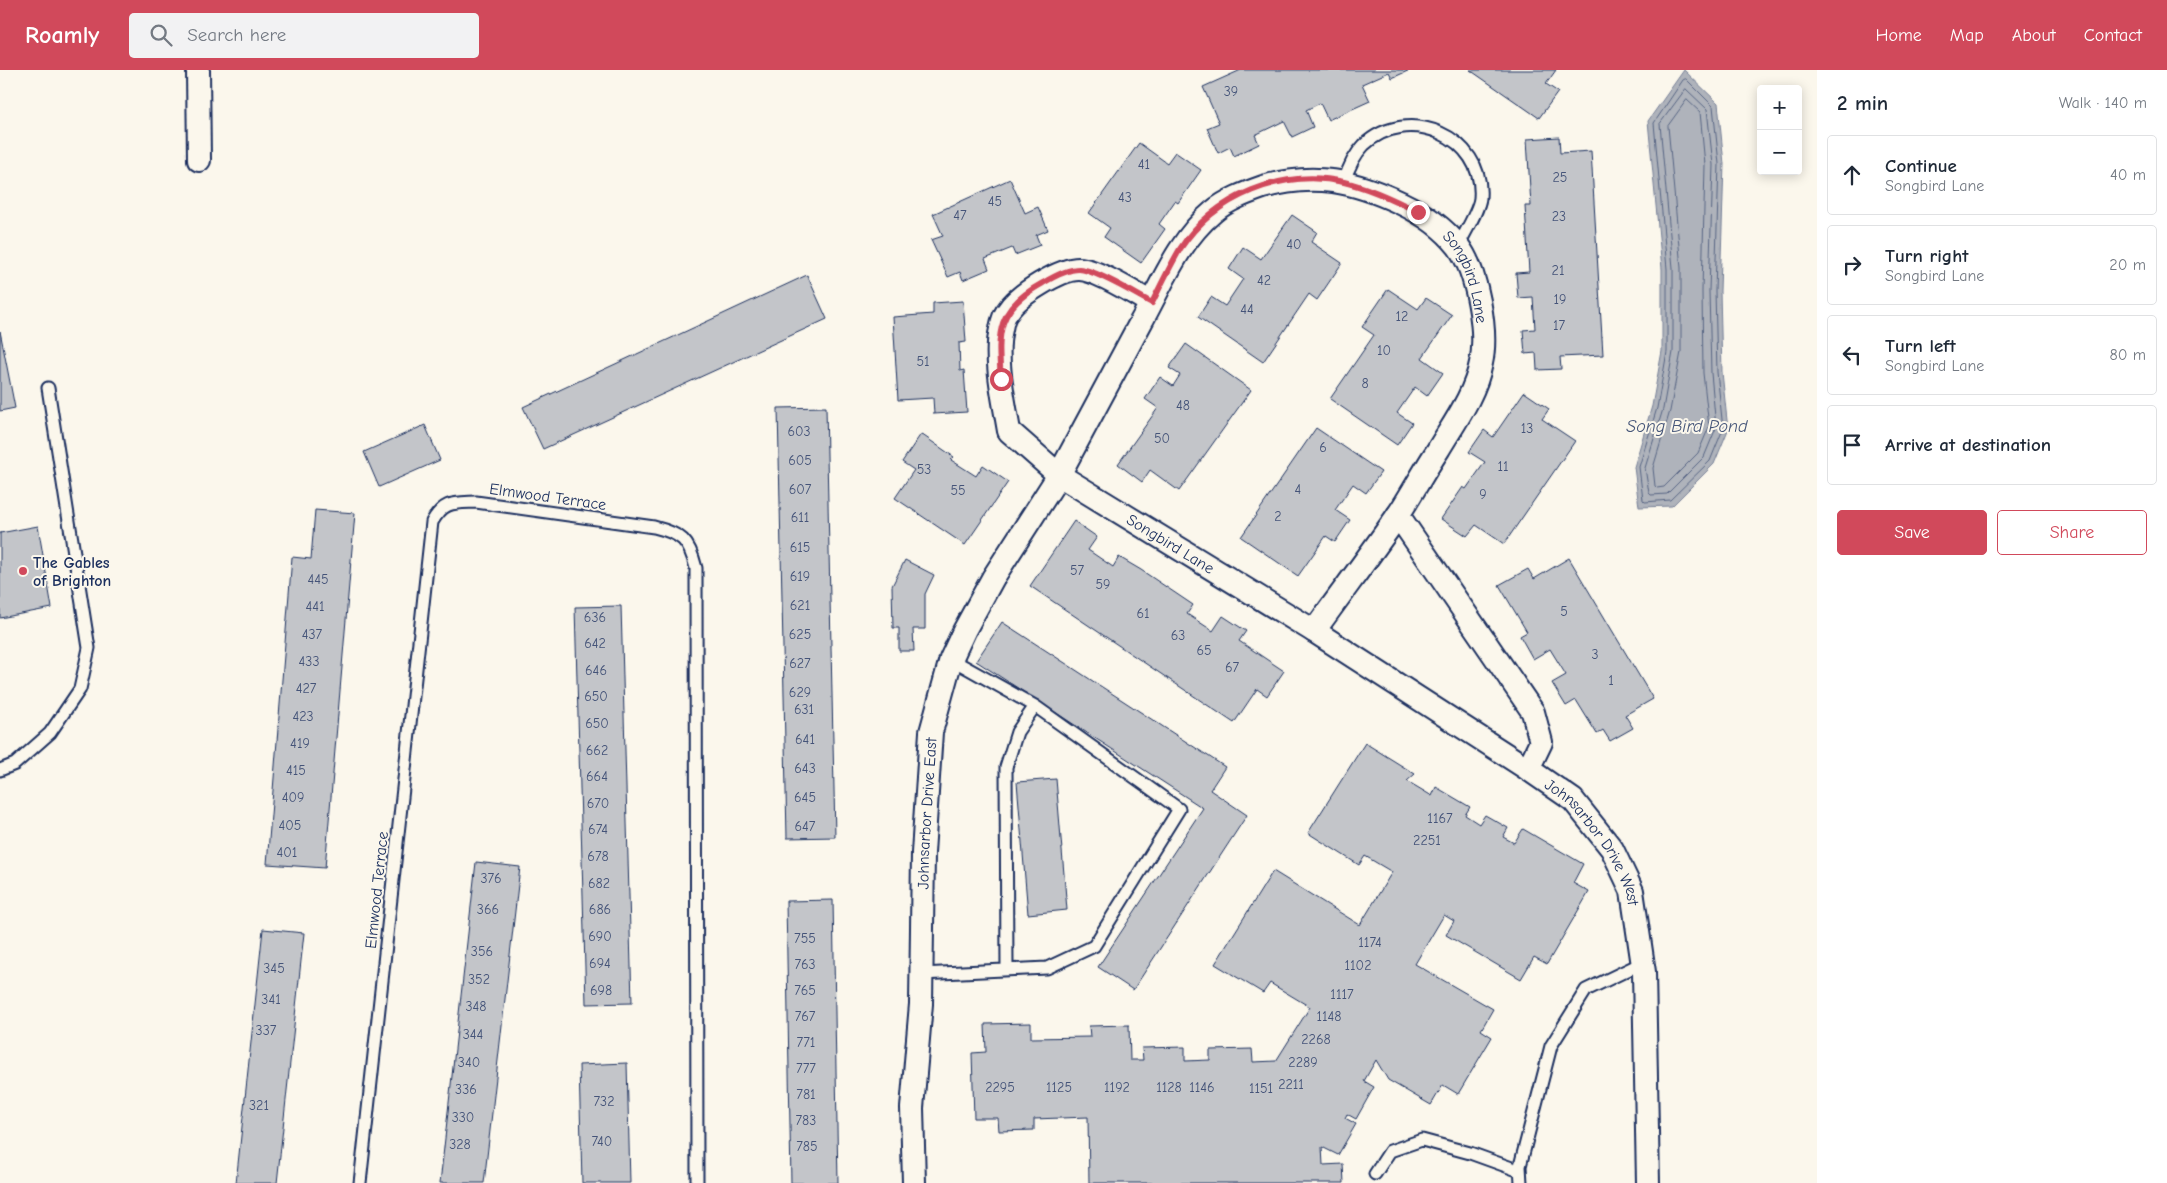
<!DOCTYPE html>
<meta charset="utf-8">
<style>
:root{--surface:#fff;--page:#f2f2f3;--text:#1f2937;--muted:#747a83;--line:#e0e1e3;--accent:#d1495b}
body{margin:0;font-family:"Comic Neue",sans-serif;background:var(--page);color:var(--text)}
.controls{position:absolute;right:15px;top:15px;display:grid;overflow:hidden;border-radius:5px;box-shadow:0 2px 12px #0003}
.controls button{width:45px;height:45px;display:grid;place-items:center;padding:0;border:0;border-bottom:1px solid var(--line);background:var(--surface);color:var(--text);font:25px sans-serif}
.stop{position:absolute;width:15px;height:15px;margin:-11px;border:4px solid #d1495b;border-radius:50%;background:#fff}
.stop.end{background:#d1495b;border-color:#fff;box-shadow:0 1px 5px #0008}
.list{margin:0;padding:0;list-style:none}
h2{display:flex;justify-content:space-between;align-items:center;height:65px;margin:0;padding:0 20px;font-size:21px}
h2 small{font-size:16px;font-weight:400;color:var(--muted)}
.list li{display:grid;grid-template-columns:32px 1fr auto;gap:15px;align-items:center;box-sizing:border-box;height:80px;margin:0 10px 10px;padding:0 10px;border:1px solid var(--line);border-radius:5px}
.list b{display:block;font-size:19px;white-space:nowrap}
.list p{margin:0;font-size:16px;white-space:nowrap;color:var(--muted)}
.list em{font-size:16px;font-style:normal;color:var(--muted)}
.actions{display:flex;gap:10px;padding:15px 20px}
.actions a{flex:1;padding:11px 0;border:1px solid var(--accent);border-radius:5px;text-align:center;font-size:18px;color:var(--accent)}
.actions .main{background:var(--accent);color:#fff}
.icon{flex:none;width:28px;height:28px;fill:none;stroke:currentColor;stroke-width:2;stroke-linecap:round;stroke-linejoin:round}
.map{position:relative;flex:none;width:1817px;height:1113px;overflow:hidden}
header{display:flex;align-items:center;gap:30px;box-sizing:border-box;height:70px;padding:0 25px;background:var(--accent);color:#fff}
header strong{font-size:24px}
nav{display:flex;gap:28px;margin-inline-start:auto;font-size:18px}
.search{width:350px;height:45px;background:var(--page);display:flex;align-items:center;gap:12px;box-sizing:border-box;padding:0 18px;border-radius:5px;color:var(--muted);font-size:19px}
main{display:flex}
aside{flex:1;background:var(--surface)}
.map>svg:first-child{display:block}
.water{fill:#afb3bb;stroke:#747e96}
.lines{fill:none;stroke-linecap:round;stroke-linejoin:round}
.shore{stroke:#566483;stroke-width:1}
.building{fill:#c3c5c9;stroke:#1b2f5e}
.lane-casing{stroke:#1b2f5e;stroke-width:15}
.street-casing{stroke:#1b2f5e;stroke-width:26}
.lane{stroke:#fbf7ec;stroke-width:11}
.street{stroke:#fbf7ec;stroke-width:22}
.route{stroke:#d1495b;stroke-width:6}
.poi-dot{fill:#d1495b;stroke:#fbf7ec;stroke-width:2}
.labels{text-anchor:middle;stroke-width:4;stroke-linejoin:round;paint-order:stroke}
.number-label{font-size:14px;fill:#455479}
.street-label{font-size:16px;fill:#1b2f5e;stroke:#fbf7ec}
.poi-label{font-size:16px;font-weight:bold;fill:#1b2f5e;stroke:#fbf7ec;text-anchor:start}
.water-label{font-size:18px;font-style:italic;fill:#47577a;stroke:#fbf7ec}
</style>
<header>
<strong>Roamly</strong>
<div class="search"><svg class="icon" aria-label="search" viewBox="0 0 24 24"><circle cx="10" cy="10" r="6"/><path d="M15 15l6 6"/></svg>Search here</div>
<nav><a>Home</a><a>Map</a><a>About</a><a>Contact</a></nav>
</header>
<main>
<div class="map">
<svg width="1817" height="1113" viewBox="0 0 1817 1113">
<rect width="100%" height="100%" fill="#fbf7ec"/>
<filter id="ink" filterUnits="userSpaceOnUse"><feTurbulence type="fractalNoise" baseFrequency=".02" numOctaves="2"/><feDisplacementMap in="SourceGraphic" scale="10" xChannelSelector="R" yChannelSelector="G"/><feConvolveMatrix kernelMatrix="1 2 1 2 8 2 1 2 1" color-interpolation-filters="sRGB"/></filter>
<g filter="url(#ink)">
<!-- water -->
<path class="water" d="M 1684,0 L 1718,33 L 1724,94 L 1720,221 L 1722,302 L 1728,360 L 1714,394 L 1672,436 L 1639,437 L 1634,397 L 1652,336 L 1662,281 L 1662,199 L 1648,51 Z"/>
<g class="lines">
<!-- shore -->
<path class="shore" d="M 1686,9 L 1713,36 L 1719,94 L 1715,221 L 1717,302 L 1723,359 L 1710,391 L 1670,430 L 1645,432 L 1643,430 L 1639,397 L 1657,338 L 1667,282 L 1667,199 L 1654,53 L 1683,10 Z
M 1686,19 L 1707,39 L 1713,95 L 1709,221 L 1711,303 L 1716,358 L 1704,387 L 1667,424 L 1651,425 L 1649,423 L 1645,398 L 1663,339 L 1673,282 L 1673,198 L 1660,54 Z
M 1687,30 L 1700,42 L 1705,95 L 1702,221 L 1703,303 L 1709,357 L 1698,383 L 1664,417 L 1657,418 L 1655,416 L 1653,398 L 1670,341 L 1681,282 L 1681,198 L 1668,56 Z"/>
</g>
<!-- building -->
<path class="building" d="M 1241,0 L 1410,0 L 1392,8 L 1389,2 L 1362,14 L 1370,31 L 1328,50 L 1320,33 L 1306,40 L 1313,57 L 1292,67 L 1284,51 L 1255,65 L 1259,74 L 1234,86 L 1230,77 L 1218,83 L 1207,58 L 1219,53 L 1203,17 Z
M 1470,0 L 1556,0 L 1546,14 L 1558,22 L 1539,48 Z
M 1559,67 L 1560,83 L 1591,81 L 1603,285 L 1560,287 L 1561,299 L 1537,300 L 1536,283 L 1525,284 L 1523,260 L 1535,259 L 1533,227 L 1518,228 L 1516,203 L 1529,202 L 1525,136 L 1531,136 L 1527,69 Z
M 1139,73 L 1167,93 L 1175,82 L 1201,100 L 1178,133 L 1175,131 L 1159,154 L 1165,159 L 1141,193 L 1104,167 L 1110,158 L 1089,143 Z
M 1010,109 L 1025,143 L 1038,137 L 1048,160 L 1036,165 L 1040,175 L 1015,185 L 1012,178 L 985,189 L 989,199 L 963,210 L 960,202 L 948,207 L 931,170 L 943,166 L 933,144 Z
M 1292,145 L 1317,162 L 1311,172 L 1342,193 L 1317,230 L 1309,224 L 1263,292 L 1198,247 L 1211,227 L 1225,236 L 1243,209 L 1229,199 L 1243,177 L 1261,189 Z
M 807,205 L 827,249 L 543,379 L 523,337 Z
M 1388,219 L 1418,239 L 1426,228 L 1452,245 L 1422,288 L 1443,303 L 1427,326 L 1415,317 L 1397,343 L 1412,353 L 1397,375 L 1330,329 L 1374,265 L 1362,257 Z
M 963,231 L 966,272 L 959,273 L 960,301 L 964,300 L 967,342 L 934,344 L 933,328 L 898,330 L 893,247 L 933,244 L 933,233 Z
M 0,261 L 15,338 L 0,341 Z
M 1186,274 L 1251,320 L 1179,421 L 1150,400 L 1142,412 L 1118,394 L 1158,338 L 1145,329 L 1160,307 L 1173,316 L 1180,305 L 1169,298 Z
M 1524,322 L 1549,339 L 1542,349 L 1575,371 L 1504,474 L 1476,455 L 1467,466 L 1441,449 L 1463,417 L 1466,419 L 1485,392 L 1469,382 L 1484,360 L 1493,367 Z
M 826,337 L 835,767 L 787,768 L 778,338 Z
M 425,355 L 440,390 L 379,417 L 364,382 Z
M 1316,358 L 1381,402 L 1366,423 L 1353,414 L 1335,440 L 1350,450 L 1335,472 L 1326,466 L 1298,506 L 1241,467 Z
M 921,364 L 954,387 L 951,390 L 976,406 L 983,395 L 1008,412 L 965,475 L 895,428 L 914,400 L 902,392 Z
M 315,440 L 355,443 L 325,798 L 267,794 L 292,487 L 311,489 Z
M 1074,451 L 1097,467 L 1088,480 L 1113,497 L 1119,487 L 1141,500 L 1193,535 L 1187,544 L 1213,561 L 1223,546 L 1246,561 L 1239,571 L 1284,601 L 1267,626 L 1257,619 L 1234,653 L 1030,516 Z
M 38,456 L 52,538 L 0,548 L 0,463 Z
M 1569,488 L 1653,629 L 1625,645 L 1633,658 L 1610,671 L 1603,660 L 1597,664 L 1576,630 L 1566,636 L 1552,613 L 1566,605 L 1550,579 L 1533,589 L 1520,566 L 1527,562 L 1499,515 L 1528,499 L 1534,509 Z
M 905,490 L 934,505 L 925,524 L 925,559 L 913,559 L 914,581 L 899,581 L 899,558 L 893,558 L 892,516 Z
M 621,536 L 632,933 L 586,934 L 575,537 Z
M 1002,552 L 1225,697 L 1210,720 L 1247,745 L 1133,920 L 1098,897 L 1203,738 L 976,591 Z
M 1365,673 L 1415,704 L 1407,711 L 1432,726 L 1436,717 L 1470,737 L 1465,745 L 1479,754 L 1485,745 L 1508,758 L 1503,767 L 1514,773 L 1523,759 L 1583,794 L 1573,813 L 1589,822 L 1547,894 L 1534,887 L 1521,909 L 1446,865 L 1454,851 L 1444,845 L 1415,894 L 1493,939 L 1481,960 L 1492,967 L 1458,1024 L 1443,1015 L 1431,1035 L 1388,1010 L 1376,990 L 1364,1011 L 1374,1017 L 1356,1049 L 1347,1044 L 1345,1048 L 1356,1054 L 1338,1085 L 1322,1077 L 1323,1095 L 1343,1094 L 1344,1113 L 1089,1113 L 1088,1047 L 1034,1049 L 1034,1060 L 999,1061 L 998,1048 L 974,1048 L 972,983 L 986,982 L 985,954 L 1031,953 L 1031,968 L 1090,967 L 1089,956 L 1129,955 L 1130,990 L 1143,990 L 1142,978 L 1185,977 L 1185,991 L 1210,990 L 1210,980 L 1252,979 L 1253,992 L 1276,991 L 1310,937 L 1270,913 L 1263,923 L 1215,894 L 1273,801 L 1360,855 L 1392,802 L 1365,786 L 1359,795 L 1308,763 Z
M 1056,709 L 1067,840 L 1028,844 L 1017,712 Z
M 476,792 L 520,797 L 484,1113 L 440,1113 Z
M 833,830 L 838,1113 L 791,1113 L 786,831 Z
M 263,859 L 304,863 L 277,1113 L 236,1113 Z
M 627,993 L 630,1113 L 582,1113 L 579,995 Z"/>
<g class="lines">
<defs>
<path id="lane" d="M 1344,112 C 1348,99 1354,85 1364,75 C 1407,34 1485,66 1480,128 C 1479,140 1464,164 1458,176
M 0,700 L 15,694 L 50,663 L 80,619 L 89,578 L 48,318
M 1007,900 L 1006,697 L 1017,662 L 1035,636
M 921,904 L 1047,898 L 1094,876 L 1179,739 L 1035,636 L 951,589
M 1375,1104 L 1390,1081 L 1422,1070 L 1470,1083 L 1520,1101
M 360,1113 L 432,452 C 444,431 453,433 476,432 L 654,457 C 682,464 689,470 696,498 L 697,1113
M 1521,1113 L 1520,1096 L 1551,976 L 1586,920 L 1642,893"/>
<g id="street">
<path d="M 198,0 L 199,90"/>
<path id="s1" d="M 1151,233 C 1136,224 1095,199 1079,199 C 1060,199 1018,225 1008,241 C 1004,245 1002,253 1001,259 C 994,289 1004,330 1009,361 L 1059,405 C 1086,354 1114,303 1141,252 C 1162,214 1179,170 1213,142 C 1227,130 1246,123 1263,117 C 1314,102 1354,111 1401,133 C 1422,143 1443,157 1458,176 C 1477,201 1488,262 1481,293 C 1475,325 1454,353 1438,380 C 1424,401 1412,424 1398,445 C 1371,484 1342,522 1314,561"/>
<path d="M 1398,445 L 1533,642 L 1541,672 L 1528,699"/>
<path id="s2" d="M 914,1113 L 912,1038 L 921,934 L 923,783 L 931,662 L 951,589 L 964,561 L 993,508 L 1059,405 L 1314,561 L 1528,699 L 1573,730 L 1612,779 L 1632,821 L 1644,902 L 1648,1113"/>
</g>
</defs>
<!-- lane casing -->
<use href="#lane" class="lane-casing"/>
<!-- street casing -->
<use href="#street" class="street-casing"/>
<!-- lane -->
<use href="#lane" class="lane"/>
<!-- street -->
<use href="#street" class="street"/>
</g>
</g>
<g class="lines" filter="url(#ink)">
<!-- route -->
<path class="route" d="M 1001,309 C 997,261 997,238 1043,213 C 1053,207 1067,199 1079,199 C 1094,199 1137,225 1152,233 C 1161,215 1170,196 1180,179 C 1214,126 1283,98 1344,112 C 1370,118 1395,130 1418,142"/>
</g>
<!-- markers -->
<circle class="poi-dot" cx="23" cy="501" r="5"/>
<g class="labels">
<!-- number labels -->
<g class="number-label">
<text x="1231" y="26">39</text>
<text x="1144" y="99">41</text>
<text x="1560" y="112">25</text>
<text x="1125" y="132">43</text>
<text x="995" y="136">45</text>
<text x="960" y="150">47</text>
<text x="1559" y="151">23</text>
<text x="1294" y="179">40</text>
<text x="1558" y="205">21</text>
<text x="1264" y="215">42</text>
<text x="1560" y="234">19</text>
<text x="1247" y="244">44</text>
<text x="1402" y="251">12</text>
<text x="1559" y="260">17</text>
<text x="1384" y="285">10</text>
<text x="923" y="296">51</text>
<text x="1365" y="318">8</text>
<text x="1183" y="340">48</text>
<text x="1527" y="363">13</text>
<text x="799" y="366">603</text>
<text x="1162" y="373">50</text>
<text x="1323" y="382">6</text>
<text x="800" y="395">605</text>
<text x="1503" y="401">11</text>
<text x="924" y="404">53</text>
<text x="800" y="424">607</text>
<text x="1298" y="424">4</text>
<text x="958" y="425">55</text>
<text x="1483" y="429">9</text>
<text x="1278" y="451">2</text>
<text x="800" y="452">611</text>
<text x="800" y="482">615</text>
<text x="1077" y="505">57</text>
<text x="800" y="511">619</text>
<text x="318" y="514">445</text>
<text x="1103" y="519">59</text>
<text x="800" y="540">621</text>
<text x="315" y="541">441</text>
<text x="1564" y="546">5</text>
<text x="1143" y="548">61</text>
<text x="595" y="552">636</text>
<text x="312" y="569">437</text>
<text x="800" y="569">625</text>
<text x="1178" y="570">63</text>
<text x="595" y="578">642</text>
<text x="1204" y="585">65</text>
<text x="1595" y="589">3</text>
<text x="309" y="596">433</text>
<text x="800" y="598">627</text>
<text x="1232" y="602">67</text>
<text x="596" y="605">646</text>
<text x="1611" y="615">1</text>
<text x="306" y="623">427</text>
<text x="800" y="627">629</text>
<text x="596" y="631">650</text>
<text x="804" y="644">631</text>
<text x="303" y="651">423</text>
<text x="597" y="658">650</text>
<text x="805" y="674">641</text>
<text x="300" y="678">419</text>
<text x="597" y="685">662</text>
<text x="805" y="703">643</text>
<text x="296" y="705">415</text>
<text x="597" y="711">664</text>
<text x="293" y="732">409</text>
<text x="805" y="732">645</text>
<text x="598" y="738">670</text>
<text x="1440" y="753">1167</text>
<text x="290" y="760">405</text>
<text x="805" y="761">647</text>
<text x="598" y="764">674</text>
<text x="1427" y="775">2251</text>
<text x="287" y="787">401</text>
<text x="598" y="791">678</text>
<text x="491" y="813">376</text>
<text x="599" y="818">682</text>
<text x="488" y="844">366</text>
<text x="600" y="844">686</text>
<text x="600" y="871">690</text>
<text x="805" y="873">755</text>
<text x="1370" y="877">1174</text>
<text x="482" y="886">356</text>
<text x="600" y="898">694</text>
<text x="805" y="899">763</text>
<text x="1358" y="900">1102</text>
<text x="274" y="903">345</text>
<text x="479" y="914">352</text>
<text x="601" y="925">698</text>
<text x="805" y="925">765</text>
<text x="1342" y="929">1117</text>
<text x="271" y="934">341</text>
<text x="476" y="941">348</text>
<text x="805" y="951">767</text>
<text x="1329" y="951">1148</text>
<text x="266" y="965">337</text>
<text x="473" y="969">344</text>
<text x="1316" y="974">2268</text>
<text x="806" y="977">771</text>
<text x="469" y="997">340</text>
<text x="1303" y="997">2289</text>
<text x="806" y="1003">777</text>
<text x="1291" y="1019">2211</text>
<text x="1000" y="1022">2295</text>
<text x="1059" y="1022">1125</text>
<text x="1117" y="1022">1192</text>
<text x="1169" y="1022">1128</text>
<text x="1202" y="1022">1146</text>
<text x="1261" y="1023">1151</text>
<text x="466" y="1024">336</text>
<text x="806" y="1029">781</text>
<text x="604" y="1036">732</text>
<text x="259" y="1040">321</text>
<text x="463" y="1052">330</text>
<text x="806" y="1055">783</text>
<text x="602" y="1076">740</text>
<text x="460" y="1079">328</text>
<text x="807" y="1081">785</text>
</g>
<!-- street labels -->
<g class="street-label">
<text dy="6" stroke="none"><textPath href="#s1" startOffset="962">Songbird Lane</textPath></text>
<text transform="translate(548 426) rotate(8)" y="6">Elmwood Terrace</text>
<text dy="6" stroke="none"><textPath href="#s2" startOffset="872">Songbird Lane</textPath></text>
<text dy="6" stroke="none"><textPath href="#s2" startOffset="370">Johnsarbor Drive East</textPath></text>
<text dy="6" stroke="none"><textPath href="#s2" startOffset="1395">Johnsarbor Drive West</textPath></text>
<text transform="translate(376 820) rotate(-84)" y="6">Elmwood Terrace</text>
</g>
<!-- poi labels -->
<g class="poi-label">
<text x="33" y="498">The Gables<tspan x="33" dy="18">of Brighton</tspan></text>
</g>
<!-- water labels -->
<g class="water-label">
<text x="1687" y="362">Song Bird Pond</text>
</g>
</g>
</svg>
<div class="controls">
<button>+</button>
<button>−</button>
</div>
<div class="stop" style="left:1001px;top:309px"></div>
<div class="stop end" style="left:1418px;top:142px"></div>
</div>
<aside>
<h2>2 min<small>Walk · 140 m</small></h2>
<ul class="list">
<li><svg class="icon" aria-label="ahead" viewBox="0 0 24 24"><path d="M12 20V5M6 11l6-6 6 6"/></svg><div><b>Continue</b><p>Songbird Lane</p></div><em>40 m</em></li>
<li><svg class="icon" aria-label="right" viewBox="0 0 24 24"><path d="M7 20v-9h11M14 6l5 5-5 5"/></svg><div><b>Turn right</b><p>Songbird Lane</p></div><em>20 m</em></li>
<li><svg class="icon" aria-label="left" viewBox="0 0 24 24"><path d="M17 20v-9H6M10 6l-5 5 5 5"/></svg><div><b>Turn left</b><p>Songbird Lane</p></div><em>80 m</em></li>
<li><svg class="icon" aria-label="arrive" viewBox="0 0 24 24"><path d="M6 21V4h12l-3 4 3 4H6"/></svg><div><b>Arrive at destination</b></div></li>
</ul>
<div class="actions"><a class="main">Save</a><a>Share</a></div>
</aside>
</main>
